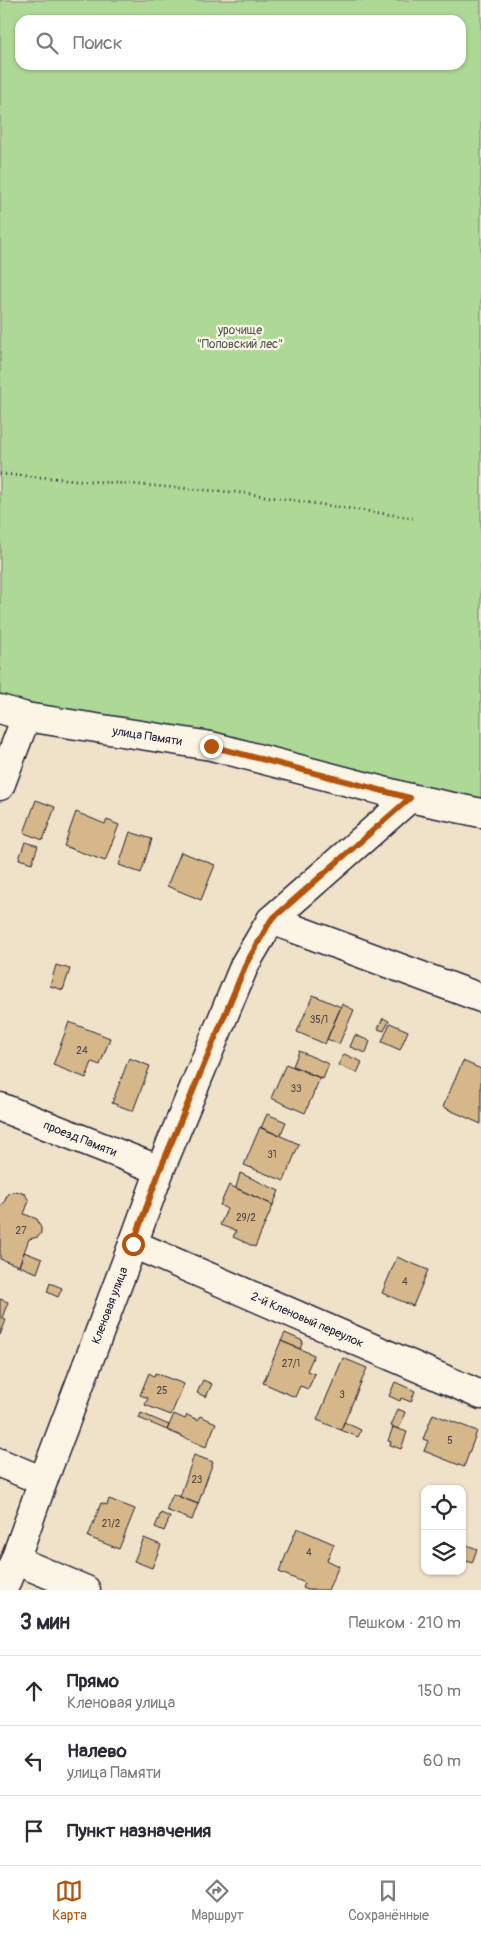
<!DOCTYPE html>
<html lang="ru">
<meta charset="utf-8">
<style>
:root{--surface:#fff;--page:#f2f2f3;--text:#2b2b33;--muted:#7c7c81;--line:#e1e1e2;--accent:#b45309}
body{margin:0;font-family:Pangolin,sans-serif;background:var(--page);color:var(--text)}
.controls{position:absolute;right:15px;bottom:15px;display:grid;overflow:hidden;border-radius:10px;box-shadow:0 1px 4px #0004}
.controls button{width:45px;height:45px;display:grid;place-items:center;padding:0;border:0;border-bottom:1px solid var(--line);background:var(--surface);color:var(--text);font:25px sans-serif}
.stop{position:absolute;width:15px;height:15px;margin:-11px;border:4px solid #b45309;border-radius:50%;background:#fff}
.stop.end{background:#b45309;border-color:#fff;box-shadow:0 1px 5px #0008}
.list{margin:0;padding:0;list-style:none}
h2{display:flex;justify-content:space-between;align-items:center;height:65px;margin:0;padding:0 20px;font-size:21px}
h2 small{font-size:16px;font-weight:400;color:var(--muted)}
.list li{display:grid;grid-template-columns:32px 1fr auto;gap:15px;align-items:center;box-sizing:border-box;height:70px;padding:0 20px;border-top:1px solid var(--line)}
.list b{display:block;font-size:19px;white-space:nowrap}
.list p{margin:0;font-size:16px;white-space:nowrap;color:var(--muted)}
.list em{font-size:16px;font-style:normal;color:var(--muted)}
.icon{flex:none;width:28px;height:28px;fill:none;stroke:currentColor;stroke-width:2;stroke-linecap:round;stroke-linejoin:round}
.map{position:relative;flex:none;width:481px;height:1590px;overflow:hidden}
.search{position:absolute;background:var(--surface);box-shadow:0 1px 4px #0004;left:15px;right:15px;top:15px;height:55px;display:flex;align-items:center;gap:12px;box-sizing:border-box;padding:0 18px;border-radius:15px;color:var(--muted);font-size:19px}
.sheet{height:275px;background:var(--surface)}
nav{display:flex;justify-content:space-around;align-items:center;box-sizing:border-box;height:70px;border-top:1px solid var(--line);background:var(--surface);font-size:14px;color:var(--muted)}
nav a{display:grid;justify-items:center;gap:2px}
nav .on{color:var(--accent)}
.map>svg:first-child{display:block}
.green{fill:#aed896;stroke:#687d68;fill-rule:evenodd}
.building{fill:#d5b789;stroke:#22223b}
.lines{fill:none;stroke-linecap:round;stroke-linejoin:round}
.minor-casing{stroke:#22223b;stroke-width:31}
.path{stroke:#22223b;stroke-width:3;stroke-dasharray:1 4;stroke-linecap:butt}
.minor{stroke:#fcf5e5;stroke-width:28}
.route{stroke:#b45309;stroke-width:6}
.labels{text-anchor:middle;stroke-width:4.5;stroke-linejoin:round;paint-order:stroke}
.number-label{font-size:10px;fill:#4f474e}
.park-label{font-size:12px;fill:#4c5956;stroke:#fcf5e5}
.street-label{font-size:12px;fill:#22223b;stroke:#fcf5e5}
</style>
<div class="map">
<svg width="481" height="1590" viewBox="0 0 481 1590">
<rect width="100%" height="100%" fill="#f0e2c9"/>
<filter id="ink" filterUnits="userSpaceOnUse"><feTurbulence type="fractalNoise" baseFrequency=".02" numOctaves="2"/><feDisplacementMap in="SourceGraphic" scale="10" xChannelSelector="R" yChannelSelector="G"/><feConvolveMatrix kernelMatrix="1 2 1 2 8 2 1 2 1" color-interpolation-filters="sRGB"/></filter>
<g filter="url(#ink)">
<!-- green -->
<path class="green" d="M 0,0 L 481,0 L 481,801 L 0,709 ZM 20,20 L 461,20 L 461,65 L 20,65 Z"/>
<!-- building -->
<path class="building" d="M 36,800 L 55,807 L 43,840 L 24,833 Z
M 76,812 L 105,824 L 107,820 L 119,825 L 105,861 L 64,846 Z
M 130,832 L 152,839 L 141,873 L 119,865 Z
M 25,842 L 38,846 L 32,863 L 19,859 Z
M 181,852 L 215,865 L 201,900 L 167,886 Z
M 56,965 L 70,969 L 63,990 L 50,986 Z
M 313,995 L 341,1007 L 325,1044 L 297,1032 Z
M 342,1004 L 354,1010 L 339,1044 L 327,1039 Z
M 383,1018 L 389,1021 L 384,1031 L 378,1029 Z
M 69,1022 L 110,1038 L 100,1065 L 92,1062 L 86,1078 L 53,1065 Z
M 390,1023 L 408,1031 L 400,1050 L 382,1042 Z
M 355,1035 L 370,1041 L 366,1053 L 350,1047 Z
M 299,1051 L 329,1064 L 323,1079 L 293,1066 Z
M 344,1054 L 362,1062 L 357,1073 L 338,1065 Z
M 129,1058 L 150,1066 L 133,1111 L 112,1103 Z
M 463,1061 L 481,1069 L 481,1124 L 443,1107 Z
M 286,1064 L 320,1078 L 305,1113 L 271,1098 Z
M 267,1114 L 286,1122 L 280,1136 L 261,1128 Z
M 260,1127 L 299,1144 L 284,1181 L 244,1165 Z
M 240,1173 L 279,1191 L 273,1205 L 236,1188 Z
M 229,1185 L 273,1205 L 255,1247 L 233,1237 L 236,1231 L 220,1225 L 227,1209 L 220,1205 Z
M 16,1191 L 25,1194 L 29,1201 L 24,1214 L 37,1219 L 41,1228 L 41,1233 L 38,1237 L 29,1239 L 19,1266 L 0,1259 L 0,1204 L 3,1205 L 8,1193 Z
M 24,1252 L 42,1259 L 37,1273 L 19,1266 Z
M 397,1257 L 428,1270 L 413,1306 L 382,1293 Z
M 50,1283 L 62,1288 L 58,1297 L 47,1292 Z
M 0,1299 L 8,1302 L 2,1318 L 6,1320 L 0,1335 Z
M 285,1333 L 303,1341 L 300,1349 L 281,1341 Z
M 281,1341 L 314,1355 L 307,1371 L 315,1374 L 308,1389 L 300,1386 L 295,1397 L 263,1383 Z
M 343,1358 L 367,1368 L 341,1430 L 317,1420 Z
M 149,1373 L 154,1376 L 155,1373 L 184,1384 L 171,1415 L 145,1405 L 148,1398 L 140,1395 Z
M 203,1380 L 212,1384 L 206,1397 L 197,1393 Z
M 395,1382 L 415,1391 L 411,1402 L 401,1398 L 400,1401 L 389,1396 Z
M 398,1409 L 405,1412 L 399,1429 L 391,1426 Z
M 141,1413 L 169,1425 L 167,1430 L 139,1418 Z
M 174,1414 L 185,1419 L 187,1415 L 198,1420 L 200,1416 L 216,1423 L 206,1447 L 167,1430 Z
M 433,1414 L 477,1431 L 464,1467 L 424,1451 L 428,1441 L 423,1439 Z
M 344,1422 L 361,1430 L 358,1437 L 341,1430 Z
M 393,1427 L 407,1432 L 401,1449 L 390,1445 L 391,1442 L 388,1441 Z
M 194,1455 L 213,1462 L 198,1504 L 180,1497 Z
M 173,1494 L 198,1504 L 192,1520 L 166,1510 Z
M 109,1499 L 135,1509 L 119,1549 L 88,1537 L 101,1503 L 107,1505 Z
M 161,1513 L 170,1517 L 164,1531 L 155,1527 Z
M 297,1528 L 334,1544 L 327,1560 L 339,1566 L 328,1590 L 308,1590 L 303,1588 L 305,1583 L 279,1572 Z
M 144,1538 L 161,1545 L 152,1568 L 134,1561 Z
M 462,1543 L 477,1549 L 472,1563 L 462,1559 Z"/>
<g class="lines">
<defs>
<g id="minor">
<path id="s1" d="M 0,709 L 26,717 L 211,746 L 410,798 L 481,813"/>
<path d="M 0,786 L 26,717"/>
<path d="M 271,920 L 481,998"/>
<path id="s2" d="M 0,1107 L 160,1170"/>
<path id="s3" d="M 133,1244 L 481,1395"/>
<path d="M 0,1463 L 43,1481"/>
<path d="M 15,1560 L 86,1590"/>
<path id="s4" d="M 3,1590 L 15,1560 L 43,1481 L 133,1244 L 160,1170 L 245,964 L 271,920 L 410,798"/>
</g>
</defs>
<!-- minor casing -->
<use href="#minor" class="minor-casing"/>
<!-- path -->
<path class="path" d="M 0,474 L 244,493 L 413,518"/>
<!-- minor -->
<use href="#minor" class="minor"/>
</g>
</g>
<g class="lines" filter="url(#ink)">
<!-- route -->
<path class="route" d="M 133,1244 L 160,1170 L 246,964 L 271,920 L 410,798 L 211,746"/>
</g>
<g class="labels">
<!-- number labels -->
<g class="number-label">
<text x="319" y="1023">35/1</text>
<text x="82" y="1054">24</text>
<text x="296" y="1092">33</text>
<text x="272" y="1158">31</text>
<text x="246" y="1221">29/2</text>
<text x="21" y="1234">27</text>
<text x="405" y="1285">4</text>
<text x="291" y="1367">27/1</text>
<text x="162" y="1394">25</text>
<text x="342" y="1398">3</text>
<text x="450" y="1444">5</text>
<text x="197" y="1483">23</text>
<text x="111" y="1527">21/2</text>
<text x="309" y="1556">4</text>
</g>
<!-- park labels -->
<g class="park-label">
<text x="240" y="334">урочище<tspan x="240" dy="14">"Поповский лес"</tspan></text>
</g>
<!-- street labels -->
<g class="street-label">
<text dy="4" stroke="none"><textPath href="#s1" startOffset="150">улица Памяти</textPath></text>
<text dy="4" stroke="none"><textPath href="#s2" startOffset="86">проезд Памяти</textPath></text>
<text dy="4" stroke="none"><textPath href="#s4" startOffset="304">Кленовая улица</textPath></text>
<text dy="4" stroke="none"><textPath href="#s3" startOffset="190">2-й Кленовый переулок</textPath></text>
</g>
</g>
</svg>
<div class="controls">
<button><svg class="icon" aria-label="locate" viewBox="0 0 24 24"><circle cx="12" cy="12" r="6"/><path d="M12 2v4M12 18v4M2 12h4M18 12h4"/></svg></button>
<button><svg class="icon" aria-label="layers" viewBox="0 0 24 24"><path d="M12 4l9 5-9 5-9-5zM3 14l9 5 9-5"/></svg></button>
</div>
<div class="stop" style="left:133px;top:1244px"></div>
<div class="stop end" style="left:211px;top:746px"></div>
<div class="search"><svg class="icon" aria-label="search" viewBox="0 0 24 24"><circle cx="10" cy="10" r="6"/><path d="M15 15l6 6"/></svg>Поиск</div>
</div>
<section class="sheet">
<h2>3 мин<small>Пешком · 210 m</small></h2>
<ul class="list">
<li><svg class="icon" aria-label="ahead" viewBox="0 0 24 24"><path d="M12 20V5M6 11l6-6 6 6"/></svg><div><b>Прямо</b><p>Кленовая улица</p></div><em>150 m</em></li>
<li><svg class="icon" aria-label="left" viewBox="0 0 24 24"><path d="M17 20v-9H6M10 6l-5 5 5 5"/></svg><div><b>Налево</b><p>улица Памяти</p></div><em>60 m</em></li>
<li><svg class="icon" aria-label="arrive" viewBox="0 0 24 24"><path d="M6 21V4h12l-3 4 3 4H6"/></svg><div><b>Пункт назначения</b></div></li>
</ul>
</section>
<nav>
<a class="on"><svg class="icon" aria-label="map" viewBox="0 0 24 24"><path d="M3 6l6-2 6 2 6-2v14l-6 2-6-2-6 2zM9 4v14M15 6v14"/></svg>Карта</a>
<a><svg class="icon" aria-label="directions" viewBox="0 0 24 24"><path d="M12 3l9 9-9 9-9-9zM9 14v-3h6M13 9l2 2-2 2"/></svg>Маршрут</a>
<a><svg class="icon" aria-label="saved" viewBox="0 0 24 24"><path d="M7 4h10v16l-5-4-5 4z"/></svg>Сохранённые</a>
</nav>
